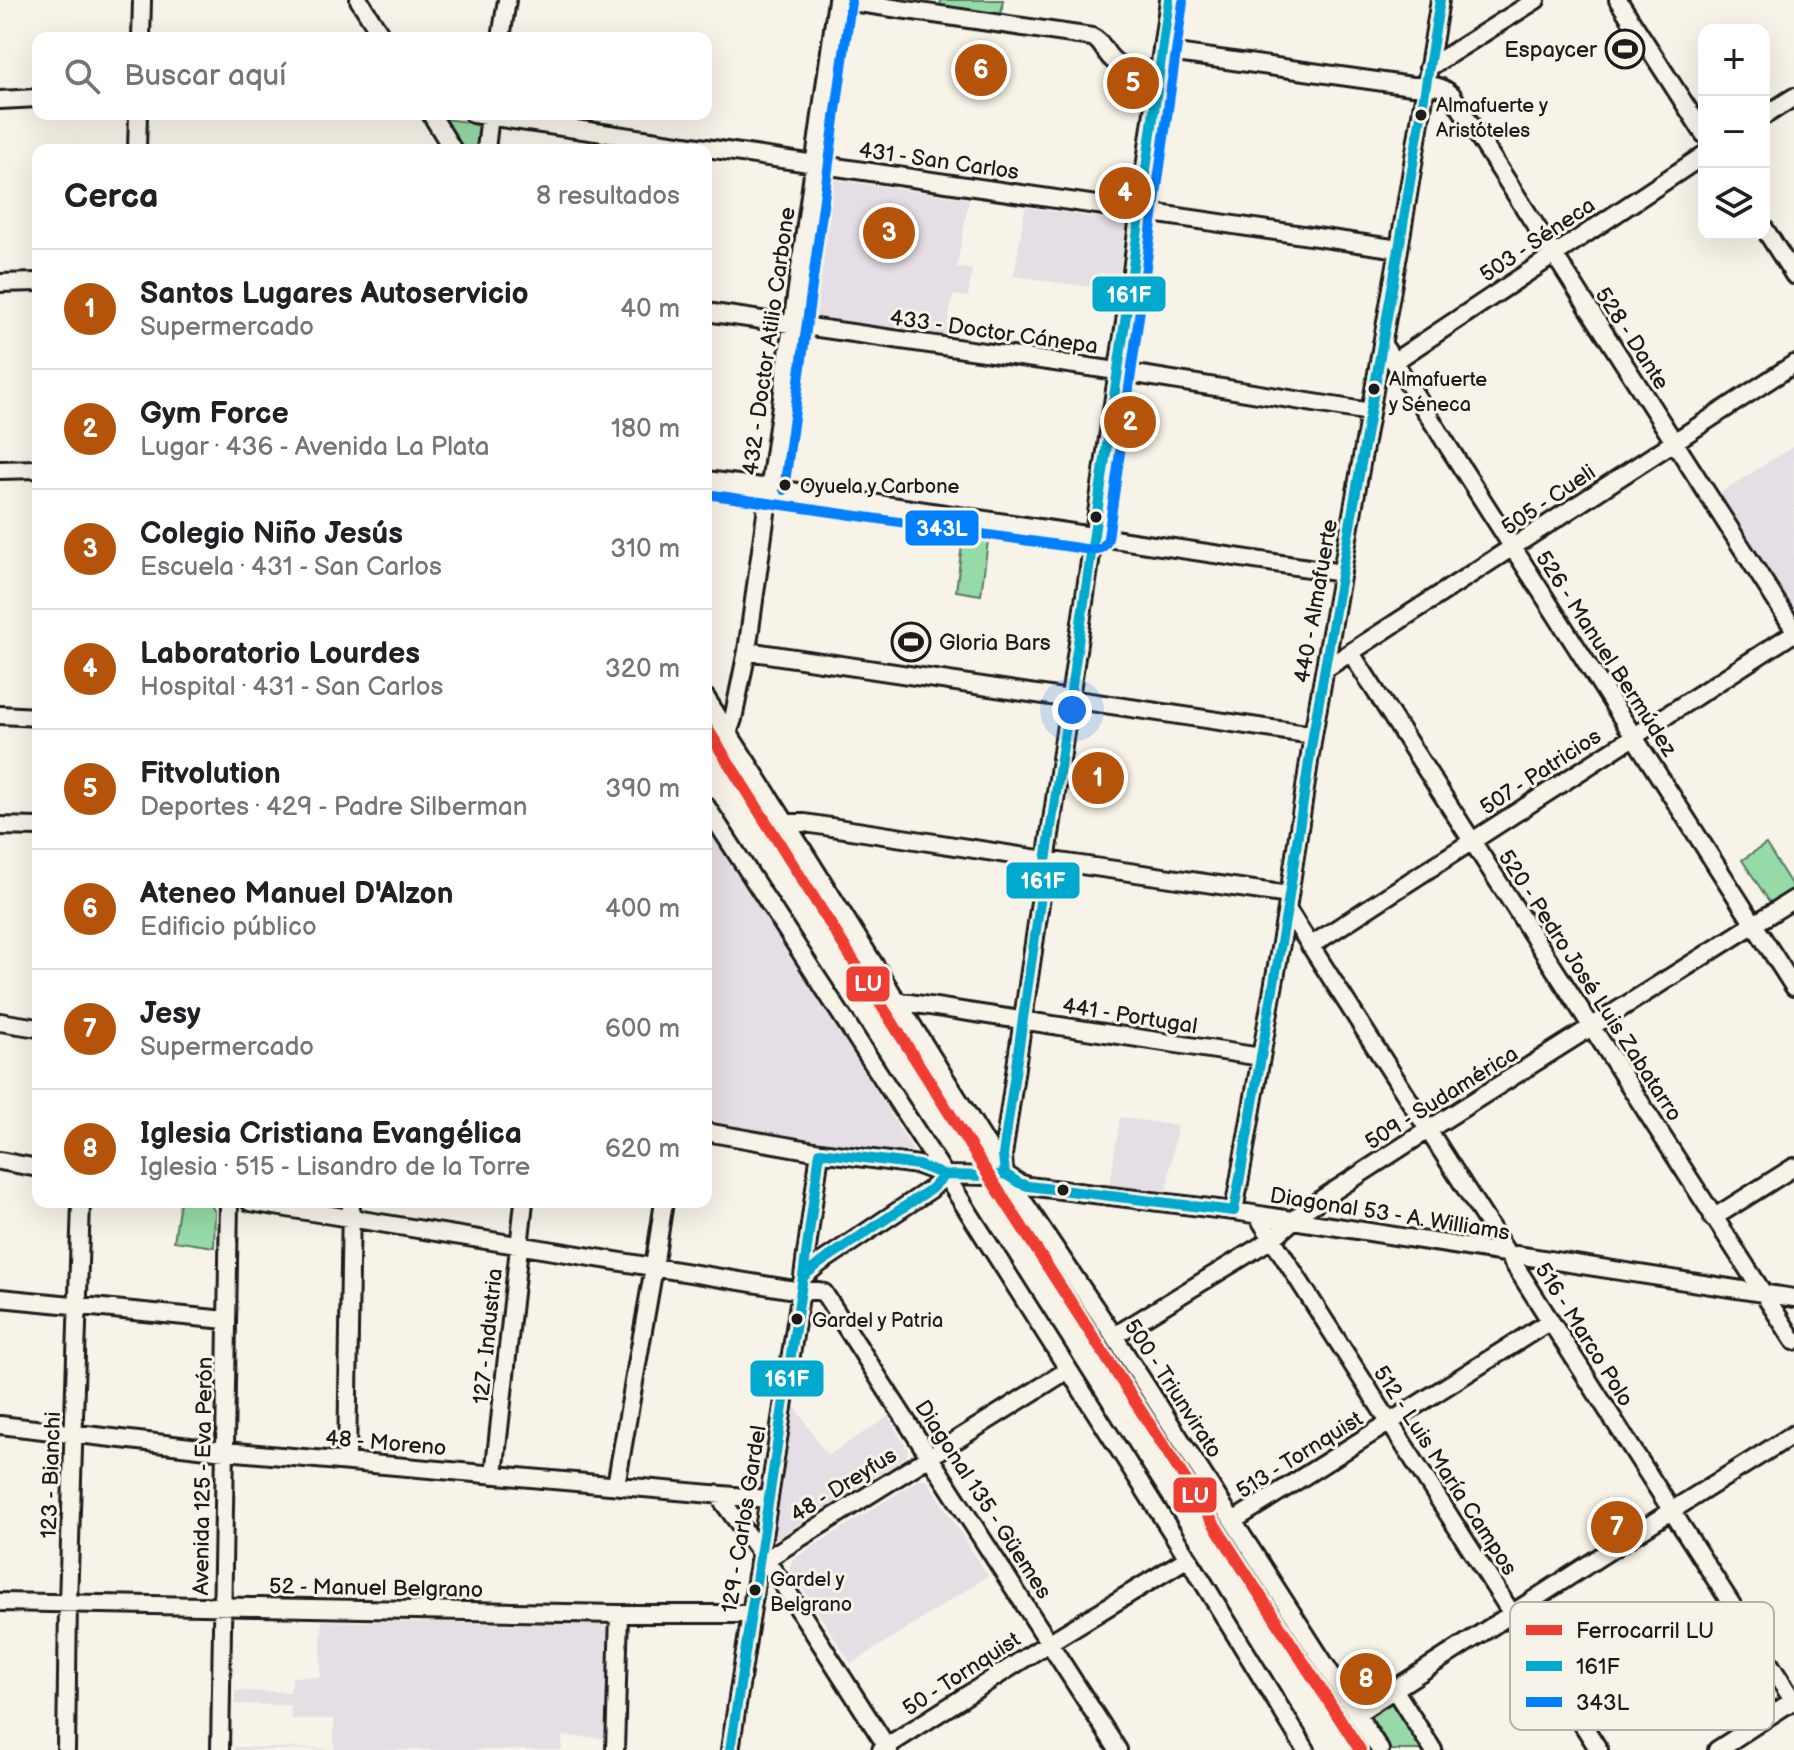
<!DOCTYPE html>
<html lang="es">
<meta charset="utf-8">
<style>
:root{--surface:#fff;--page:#f2f2f2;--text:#202124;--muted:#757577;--line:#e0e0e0;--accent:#b45309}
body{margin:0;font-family:"Balsamiq Sans",sans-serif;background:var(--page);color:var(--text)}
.controls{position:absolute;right:24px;top:24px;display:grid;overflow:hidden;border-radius:16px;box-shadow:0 8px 32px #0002}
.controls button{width:72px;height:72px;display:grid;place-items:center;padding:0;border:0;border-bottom:2px solid var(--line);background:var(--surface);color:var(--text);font:40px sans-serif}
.you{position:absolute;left:1072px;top:710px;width:28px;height:28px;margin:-20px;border:6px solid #fff;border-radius:50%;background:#1a73e8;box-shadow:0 0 0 12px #1a73e833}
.badge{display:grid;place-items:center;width:52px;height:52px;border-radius:50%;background:var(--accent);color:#fff;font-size:26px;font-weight:700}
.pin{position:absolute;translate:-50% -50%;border:4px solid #fff;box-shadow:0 2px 8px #0006}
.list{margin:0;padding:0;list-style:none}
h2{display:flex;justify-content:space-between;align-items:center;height:104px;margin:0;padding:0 32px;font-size:34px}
h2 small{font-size:26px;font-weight:400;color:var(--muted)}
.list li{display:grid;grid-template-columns:52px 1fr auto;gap:24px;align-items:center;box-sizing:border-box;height:120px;padding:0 32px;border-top:2px solid var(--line)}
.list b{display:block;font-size:30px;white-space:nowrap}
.list p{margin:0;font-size:26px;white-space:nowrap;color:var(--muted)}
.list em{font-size:26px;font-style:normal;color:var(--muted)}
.icon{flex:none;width:44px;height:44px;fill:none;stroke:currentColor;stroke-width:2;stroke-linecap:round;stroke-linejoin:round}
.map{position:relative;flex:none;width:1794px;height:1750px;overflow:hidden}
.search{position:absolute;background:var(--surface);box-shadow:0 8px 32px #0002;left:32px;top:32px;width:680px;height:88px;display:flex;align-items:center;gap:20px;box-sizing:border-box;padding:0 28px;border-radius:16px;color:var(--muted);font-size:30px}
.panel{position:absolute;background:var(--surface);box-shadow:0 8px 32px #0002;left:32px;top:144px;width:680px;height:1064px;border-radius:16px}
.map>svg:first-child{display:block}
.built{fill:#e5dee5}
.green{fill:#96dba7;stroke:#597c62;stroke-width:2}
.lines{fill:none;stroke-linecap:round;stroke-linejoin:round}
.minor-casing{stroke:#1c1c1c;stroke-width:22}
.minor{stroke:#f7f3e8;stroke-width:16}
.bus-1-casing{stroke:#f7f3e8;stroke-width:16}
.bus-2-casing{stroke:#f7f3e8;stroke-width:16}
.bus-1{stroke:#00a9ce;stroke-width:10}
.bus-2{stroke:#007fff;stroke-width:10}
.rail-1-casing{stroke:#f7f3e8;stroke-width:18}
.rail-1{stroke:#ef3e33;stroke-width:12}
.bus-dot{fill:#1c1c1c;stroke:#f7f3e8;stroke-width:3}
.labels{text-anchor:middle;stroke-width:6;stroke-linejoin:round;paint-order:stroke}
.bus-label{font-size:20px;fill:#1c1c1c;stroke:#f7f3e8;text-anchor:start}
.poi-label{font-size:22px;fill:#1c1c1c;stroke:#f7f3e8;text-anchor:end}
.street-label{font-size:22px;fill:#1c1c1c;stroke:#f7f3e8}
.key{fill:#f7f3e8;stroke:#b5b2ab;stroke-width:2}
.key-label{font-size:22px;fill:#1c1c1c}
.line-badge{stroke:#f7f3e8;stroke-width:3}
.badge-label{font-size:22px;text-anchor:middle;font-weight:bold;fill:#fff}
</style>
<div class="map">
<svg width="1794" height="1750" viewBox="0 0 1794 1750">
<rect width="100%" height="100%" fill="#f7f3e8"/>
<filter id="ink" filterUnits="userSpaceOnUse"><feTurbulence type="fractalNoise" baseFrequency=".0125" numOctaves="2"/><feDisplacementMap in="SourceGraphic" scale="16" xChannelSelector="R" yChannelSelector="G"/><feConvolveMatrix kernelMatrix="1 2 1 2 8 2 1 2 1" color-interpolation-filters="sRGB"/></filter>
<g filter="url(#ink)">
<!-- built -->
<path class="built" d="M 824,178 L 969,199 L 957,267 L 972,270 L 968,297 L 953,295 L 945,338 L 804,315 Z
M 1025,207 L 1126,222 L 1117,291 L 1014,276 Z
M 1794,446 L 1794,610 L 1720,493 Z
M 706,816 L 915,1154 L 912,1160 L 706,1124 Z
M 1120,1117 L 1177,1126 L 1166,1193 L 1110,1185 Z
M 794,1405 L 827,1456 L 888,1417 L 908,1450 L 906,1457 L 776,1539 L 773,1537 Z
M 920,1479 L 927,1480 L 988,1576 L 851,1664 L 790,1568 L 792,1560 Z
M 322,1621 L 603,1625 L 608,1630 L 605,1738 L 562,1736 L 562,1750 L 234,1750 L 234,1747 L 334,1749 L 334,1719 L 291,1719 L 290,1705 L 235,1704 L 235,1691 L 291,1692 L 292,1677 L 320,1677 Z"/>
<!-- green -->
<path class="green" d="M 941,0 L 1003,0 L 1001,15 L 940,6 Z
M 444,119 L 483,124 L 479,150 L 463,150 Z
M 963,537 L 988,541 L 981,595 L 956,591 Z
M 1766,844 L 1794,889 L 1771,904 L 1742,860 Z
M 180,1202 L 210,1204 L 215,1212 L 214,1247 L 174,1241 Z
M 1394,1700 L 1428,1750 L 1382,1750 L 1366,1715 L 1387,1701 Z"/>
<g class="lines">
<defs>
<path id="minor" d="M 359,0 L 383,38
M 838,0 L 1092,37 C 1103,42 1104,53 1114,61 C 1125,70 1145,69 1159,71
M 1618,0 L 1704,134
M 141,38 L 142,0
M 501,38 L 507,0
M 1162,51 L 1412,86 C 1429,86 1439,83 1452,95 L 1794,629
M 1428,68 L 1536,0
M 0,100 L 38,98
M 431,114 L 453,150
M 473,114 L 1399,249
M 1764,116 L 1794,97
M 137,150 L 138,114
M 486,150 L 490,114
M 1764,228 L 1794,275
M 0,283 L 38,282
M 706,312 L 1117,371 L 1370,412
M 1382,343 L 1794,987
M 1395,361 L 1704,155
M 0,470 L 38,469
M 706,480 L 770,488 L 1342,573
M 747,651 L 1313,735
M 1351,653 L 1794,1341
M 1325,669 L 1794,364
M 706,698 L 786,823 L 1005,1174 L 1114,1336 L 1380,1750
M 0,715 L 38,717
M 728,733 L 733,719 L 747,651 L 837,0
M 706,806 L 945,1175 L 1195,1569 L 1306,1750
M 786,823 L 805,823 L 1046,860 L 1289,895
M 0,826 L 38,827
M 1287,909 L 1794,1702
M 1310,946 L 1794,633
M 897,1001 L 1261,1057
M 0,1022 L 38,1028
M 706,1132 L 820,1152 L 918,1165 L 945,1175 L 989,1176 L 1005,1174 L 1019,1183 L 1028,1186 L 1234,1211 L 1794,1298
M 0,1161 L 38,1168
M 1004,1173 L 1003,1155 L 1011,1101 L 1130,288 L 1143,182 L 1169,0
M 250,1202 L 801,1291 L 819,1291 L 824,1293 L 1118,1750
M 1234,1211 L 1287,909 L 1313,735 L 1399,249 L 1440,0
M 1257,1215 L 1599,1750
M 1713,1218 L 1794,1167
M 803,1277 L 820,1263 L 931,1189 L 945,1175
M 0,1298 L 226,1320
M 1114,1336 L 1272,1239 L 1306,1209 L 1428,1130 L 1794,899
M 0,1425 L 225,1451 L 768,1499
M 347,1460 L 351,1202
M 494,1475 L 524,1202
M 616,1485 L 654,1267 L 664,1202
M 718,1495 L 780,1580 L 889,1750
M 1233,1521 L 1550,1321
M 765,1560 L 1068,1370
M 0,1602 L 619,1614 L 750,1614
M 1394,1689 L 1433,1750
M 1356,1714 L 1671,1511 L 1794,1434
M 66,1750 L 68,1603 L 81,1202
M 220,1750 L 229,1202
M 615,1750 L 619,1614
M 730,1750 L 803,1277 L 820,1152
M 881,1750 L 1050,1642 L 1188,1558
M 1717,1750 L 1794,1700"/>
</defs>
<!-- minor casing -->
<use href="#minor" class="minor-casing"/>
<!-- minor -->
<use href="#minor" class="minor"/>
<defs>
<path id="bus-1" d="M 1005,1174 L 1003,1155 L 1130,288 L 1169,0
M 803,1277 L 820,1263 L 931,1189 L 945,1175
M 730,1750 L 803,1277 L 820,1152 L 918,1165 L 945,1175 L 989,1176 L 1005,1174 L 1019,1183 L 1028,1186 L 1234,1211 L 1287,909 L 1313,735 L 1399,249 L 1440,0"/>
<path id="bus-2" d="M 784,490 L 851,2
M 706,494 L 1092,550 C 1100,550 1106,546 1108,538 L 1183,2"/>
</defs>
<!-- bus-1 casing -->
<use href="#bus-1" class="bus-1-casing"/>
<!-- bus-2 casing -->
<use href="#bus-2" class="bus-2-casing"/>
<!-- bus-1 -->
<use href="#bus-1" class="bus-1"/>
<!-- bus-2 -->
<use href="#bus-2" class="bus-2"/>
<defs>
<path id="rail-1" d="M 706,727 L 989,1176 L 1360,1750"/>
</defs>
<!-- rail-1 casing -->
<use href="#rail-1" class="rail-1-casing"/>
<!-- rail-1 -->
<use href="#rail-1" class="rail-1"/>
</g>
</g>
<!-- icons -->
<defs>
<symbol id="stadium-ring" viewBox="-11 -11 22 22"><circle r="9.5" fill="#f7f3e8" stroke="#1c1c1c" stroke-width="1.5"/><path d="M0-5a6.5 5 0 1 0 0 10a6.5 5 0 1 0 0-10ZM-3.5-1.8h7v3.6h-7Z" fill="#1c1c1c"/></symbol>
</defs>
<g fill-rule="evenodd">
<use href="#stadium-ring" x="1603" y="27" width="44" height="44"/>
<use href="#stadium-ring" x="889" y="620" width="44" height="44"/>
</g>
<!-- markers -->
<g class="bus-dot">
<circle cx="1421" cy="115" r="7"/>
<circle cx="1374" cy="389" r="7"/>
<circle cx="785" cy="485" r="7"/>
<circle cx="1096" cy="517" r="7"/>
<circle cx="1063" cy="1190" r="7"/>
<circle cx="797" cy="1319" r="7"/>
<circle cx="755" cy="1590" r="7"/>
</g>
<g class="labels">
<!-- bus labels -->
<g class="bus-label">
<text x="1436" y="112">Almafuerte y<tspan x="1436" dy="25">Aristóteles</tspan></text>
<text x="1389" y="386">Almafuerte<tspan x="1389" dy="25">y Séneca</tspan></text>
<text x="800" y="493">Oyuela y Carbone</text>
<text x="812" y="1327">Gardel y Patria</text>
<text x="770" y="1586">Gardel y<tspan x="770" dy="25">Belgrano</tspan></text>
</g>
<!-- poi labels -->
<g class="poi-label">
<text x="1597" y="57">Espaycer</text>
<text x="939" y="650" text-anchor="start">Gloria Bars</text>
</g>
<!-- street labels -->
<g class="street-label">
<text transform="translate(939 160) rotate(8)" y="8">431 - San Carlos</text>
<text transform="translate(1537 239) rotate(-34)" y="8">503 - Séneca</text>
<text transform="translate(994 331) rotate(8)" y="8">433 - Doctor Cánepa</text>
<text transform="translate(1633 338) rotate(57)" y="8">528 - Dante</text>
<text transform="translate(768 341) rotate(-82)" y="8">432 - Doctor Atilio Carbone</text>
<text transform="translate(1548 499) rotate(-34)" y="8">505 - Cueli</text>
<text transform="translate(1315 601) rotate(-80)" y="8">440 - Almafuerte</text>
<text transform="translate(1607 653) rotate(57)" y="8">526 - Manuel Bermúdez</text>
<text transform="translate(1540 771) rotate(-33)" y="8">507 - Patricios</text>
<text transform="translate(1591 985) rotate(57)" y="8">520 - Pedro José Luis Zabatarro</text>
<text transform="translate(1130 1015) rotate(9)" y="8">441 - Portugal</text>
<text transform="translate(1441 1097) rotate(-32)" y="8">509 - Sudamérica</text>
<text transform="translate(1390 1213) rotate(9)" y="8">Diagonal 53 - A. Williams</text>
<text transform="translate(1585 1334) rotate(58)" y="8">516 - Marco Polo</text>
<text transform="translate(487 1336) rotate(-84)" y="8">127 - Industria</text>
<text transform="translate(1174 1388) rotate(57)" y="8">500 - Triunvirato</text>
<text transform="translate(386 1442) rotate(5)" y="8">48 - Moreno</text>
<text transform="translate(1299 1454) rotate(-32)" y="8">513 - Tornquist</text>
<text transform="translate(1446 1470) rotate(57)" y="8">512 - Luis María Campos</text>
<text transform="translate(50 1475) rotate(-88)" y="8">123 - Bianchi</text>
<text transform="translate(202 1476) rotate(-89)" y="8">Avenida 125 - Eva Perón</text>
<text transform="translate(843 1484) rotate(-32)" y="8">48 - Dreyfus</text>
<text transform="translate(984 1499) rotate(57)" y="8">Diagonal 135 - Güemes</text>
<text transform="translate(743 1519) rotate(-81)" y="8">129 - Carlos Gardel</text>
<text transform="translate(376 1587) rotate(1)" y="8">52 - Manuel Belgrano</text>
<text transform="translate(961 1673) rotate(-33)" y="8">50 - Tornquist</text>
</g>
</g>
<!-- legend -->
<rect x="1510" y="1602" width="264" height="128" rx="12" class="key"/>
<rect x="1526" y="1625" width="36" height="10" fill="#ef3e33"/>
<rect x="1526" y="1661" width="36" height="10" fill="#00a9ce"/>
<rect x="1526" y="1697" width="36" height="10" fill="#007fff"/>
<g class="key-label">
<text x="1576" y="1638">Ferrocarril LU</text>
<text x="1576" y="1674">161F</text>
<text x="1576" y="1710">343L</text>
</g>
<g class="line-badge">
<rect x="1091" y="275" width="76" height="38" rx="8" fill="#00a9ce"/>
<rect x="904" y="509" width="76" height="38" rx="8" fill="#007fff"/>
<rect x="1005" y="861" width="76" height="39" rx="8" fill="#00a9ce"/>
<rect x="845" y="965" width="46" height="38" rx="8" fill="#ef3e33"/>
<rect x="749" y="1359" width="76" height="39" rx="8" fill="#00a9ce"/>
<rect x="1172" y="1476" width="46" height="38" rx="8" fill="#ef3e33"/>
</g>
<g class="badge-label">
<text x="1129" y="302">161F</text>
<text x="942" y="536">343L</text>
<text x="1043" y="888">161F</text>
<text x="868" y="991">LU</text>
<text x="787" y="1386">161F</text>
<text x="1195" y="1503">LU</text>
</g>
</svg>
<div class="controls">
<button>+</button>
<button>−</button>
<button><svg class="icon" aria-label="layers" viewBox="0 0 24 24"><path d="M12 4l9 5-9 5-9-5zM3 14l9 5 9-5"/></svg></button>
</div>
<div class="you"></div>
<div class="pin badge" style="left:1098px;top:778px">1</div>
<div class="pin badge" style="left:1130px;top:422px">2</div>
<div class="pin badge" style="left:889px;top:233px">3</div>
<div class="pin badge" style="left:1125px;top:193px">4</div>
<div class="pin badge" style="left:1133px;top:83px">5</div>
<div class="pin badge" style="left:981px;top:70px">6</div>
<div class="pin badge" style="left:1617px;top:1527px">7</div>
<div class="pin badge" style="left:1366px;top:1679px">8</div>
<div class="search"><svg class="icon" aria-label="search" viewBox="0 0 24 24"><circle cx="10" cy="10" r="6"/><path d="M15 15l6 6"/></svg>Buscar aquí</div>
<section class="panel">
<h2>Cerca<small>8 resultados</small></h2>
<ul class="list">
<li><span class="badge">1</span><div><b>Santos Lugares Autoservicio</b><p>Supermercado</p></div><em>40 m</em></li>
<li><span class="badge">2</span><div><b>Gym Force</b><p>Lugar · 436 - Avenida La Plata</p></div><em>180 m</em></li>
<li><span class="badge">3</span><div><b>Colegio Niño Jesús</b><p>Escuela · 431 - San Carlos</p></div><em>310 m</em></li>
<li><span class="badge">4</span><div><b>Laboratorio Lourdes</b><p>Hospital · 431 - San Carlos</p></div><em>320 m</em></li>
<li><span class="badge">5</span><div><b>Fitvolution</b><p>Deportes · 429 - Padre Silberman</p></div><em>390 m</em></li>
<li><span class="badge">6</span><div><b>Ateneo Manuel D'Alzon</b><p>Edificio público</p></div><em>400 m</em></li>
<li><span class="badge">7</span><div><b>Jesy</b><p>Supermercado</p></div><em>600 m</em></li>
<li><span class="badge">8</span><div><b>Iglesia Cristiana Evangélica</b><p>Iglesia · 515 - Lisandro de la Torre</p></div><em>620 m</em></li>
</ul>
</section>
</div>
